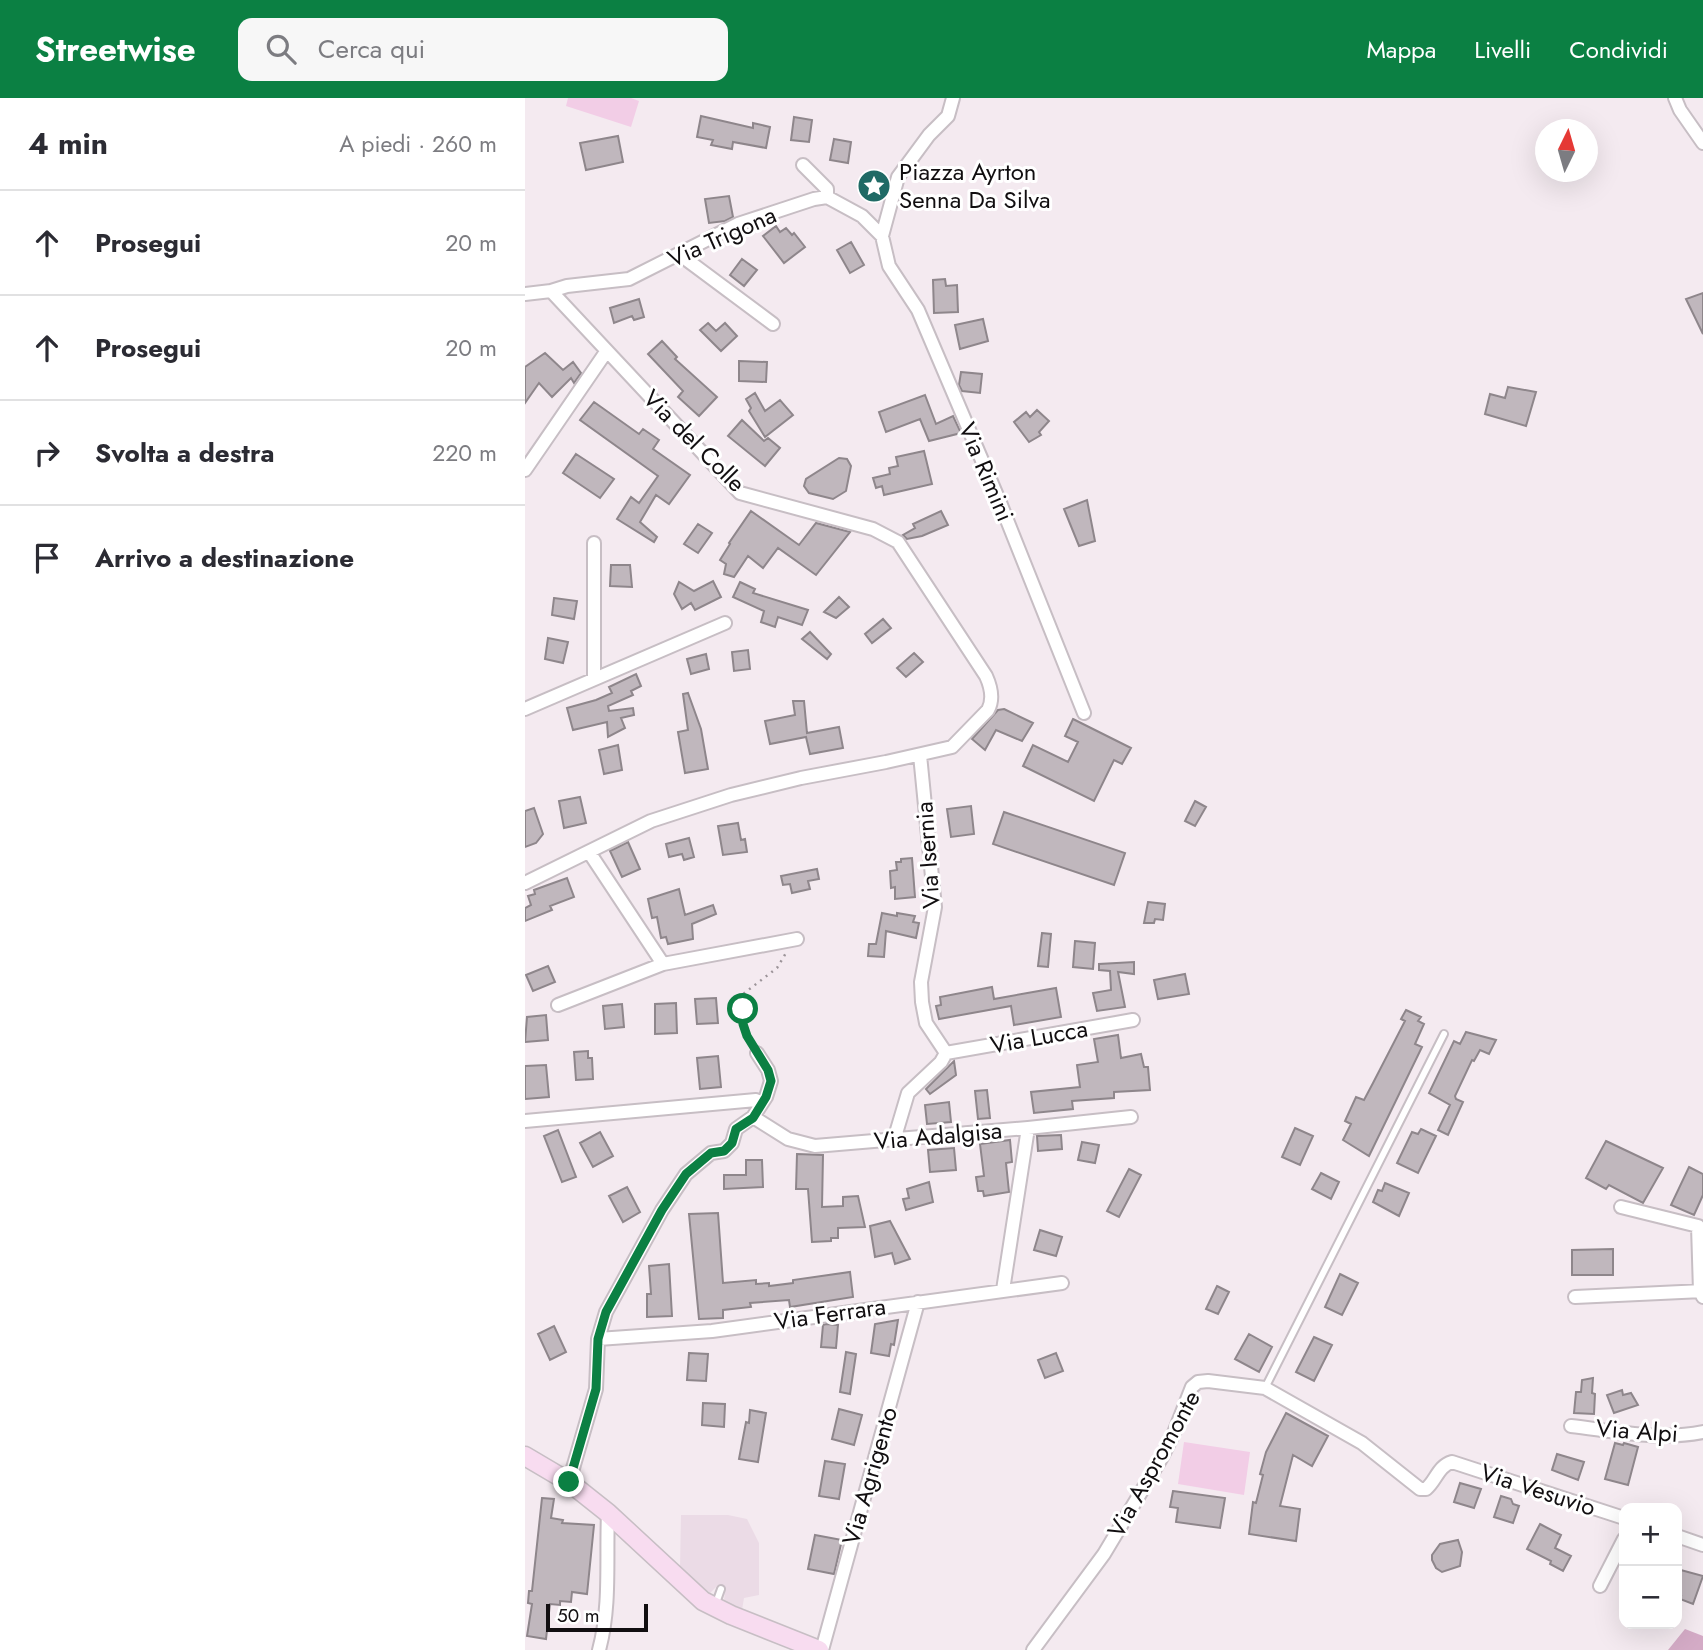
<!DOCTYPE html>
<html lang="it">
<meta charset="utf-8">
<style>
:root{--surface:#fff;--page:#f7f7f7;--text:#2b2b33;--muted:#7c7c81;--line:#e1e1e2;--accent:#0b8043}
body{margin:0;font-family:Jost,sans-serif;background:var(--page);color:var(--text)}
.controls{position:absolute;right:21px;bottom:21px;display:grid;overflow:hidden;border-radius:14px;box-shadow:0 7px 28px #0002}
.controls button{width:63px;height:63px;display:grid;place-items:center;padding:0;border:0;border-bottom:2px solid var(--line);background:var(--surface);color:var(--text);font:35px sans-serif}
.compass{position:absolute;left:1010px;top:21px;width:63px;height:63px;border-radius:50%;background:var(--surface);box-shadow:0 7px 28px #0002;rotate:5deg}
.scale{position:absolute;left:21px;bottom:18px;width:102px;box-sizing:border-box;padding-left:7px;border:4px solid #110e10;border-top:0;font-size:19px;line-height:24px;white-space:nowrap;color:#110e10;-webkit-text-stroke:5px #fff;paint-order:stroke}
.stop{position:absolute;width:21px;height:21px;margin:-16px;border:5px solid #0b8043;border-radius:50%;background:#fff}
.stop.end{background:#0b8043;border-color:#fff;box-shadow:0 2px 7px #0008}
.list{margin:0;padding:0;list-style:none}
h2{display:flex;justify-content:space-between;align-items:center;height:91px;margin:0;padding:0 28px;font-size:30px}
h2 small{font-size:23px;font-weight:400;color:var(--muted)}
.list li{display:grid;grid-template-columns:46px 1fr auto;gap:21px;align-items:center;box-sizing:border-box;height:105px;padding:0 28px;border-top:2px solid var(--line)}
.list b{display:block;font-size:26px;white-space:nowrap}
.list em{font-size:23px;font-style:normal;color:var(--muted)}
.icon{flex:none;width:38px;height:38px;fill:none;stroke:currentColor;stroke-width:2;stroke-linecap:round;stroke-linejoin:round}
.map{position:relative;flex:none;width:1178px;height:1552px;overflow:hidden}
header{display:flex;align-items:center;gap:42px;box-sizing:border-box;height:98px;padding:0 35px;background:var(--accent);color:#fff}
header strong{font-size:33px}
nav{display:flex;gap:38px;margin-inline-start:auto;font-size:24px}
.search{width:490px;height:63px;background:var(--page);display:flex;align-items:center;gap:18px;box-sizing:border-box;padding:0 24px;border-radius:14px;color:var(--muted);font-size:26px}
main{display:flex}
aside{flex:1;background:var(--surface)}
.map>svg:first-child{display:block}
.built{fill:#ebdbe6}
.green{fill:#f2cde6}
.forest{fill:#d4abc6}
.building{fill:#c0b7bd;stroke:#8e868b;stroke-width:2}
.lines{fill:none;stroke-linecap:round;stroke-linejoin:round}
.lane-casing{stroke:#c7bec4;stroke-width:10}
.street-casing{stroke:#c7bec4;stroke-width:16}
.secondary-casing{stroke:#c7bec4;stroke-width:21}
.path{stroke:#9c9499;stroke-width:2.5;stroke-dasharray:2 5;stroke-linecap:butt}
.lane{stroke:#fff;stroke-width:6}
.street{stroke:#fff;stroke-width:12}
.secondary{stroke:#f8dcf0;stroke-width:18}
.route{stroke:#0b8043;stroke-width:9}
.labels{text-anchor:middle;stroke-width:6;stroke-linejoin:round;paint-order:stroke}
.poi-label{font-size:24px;fill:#110e10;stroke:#fff;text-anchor:start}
.street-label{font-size:24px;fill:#110e10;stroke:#fff}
</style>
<header>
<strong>Streetwise</strong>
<div class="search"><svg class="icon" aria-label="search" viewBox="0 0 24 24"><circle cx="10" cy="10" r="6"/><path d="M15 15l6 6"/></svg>Cerca qui</div>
<nav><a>Mappa</a><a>Livelli</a><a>Condividi</a></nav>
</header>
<main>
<aside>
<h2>4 min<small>A piedi · 260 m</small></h2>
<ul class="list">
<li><svg class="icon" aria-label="ahead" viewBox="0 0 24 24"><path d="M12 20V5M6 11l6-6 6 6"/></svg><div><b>Prosegui</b></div><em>20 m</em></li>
<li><svg class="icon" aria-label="ahead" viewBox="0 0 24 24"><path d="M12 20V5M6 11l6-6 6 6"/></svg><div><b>Prosegui</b></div><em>20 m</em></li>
<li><svg class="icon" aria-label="right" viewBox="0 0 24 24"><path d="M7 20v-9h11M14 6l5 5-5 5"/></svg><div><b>Svolta a destra</b></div><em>220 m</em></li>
<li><svg class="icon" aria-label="arrive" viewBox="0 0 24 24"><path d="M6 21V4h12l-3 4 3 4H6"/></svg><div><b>Arrivo a destinazione</b></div></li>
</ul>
</aside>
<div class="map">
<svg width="1178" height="1552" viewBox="0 0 1178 1552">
<rect width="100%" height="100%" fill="#f4eaf0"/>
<!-- built -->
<path class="built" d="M 156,1417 L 203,1417 L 222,1421 L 234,1445 L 234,1497 L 219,1500 L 217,1512 L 199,1503 L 200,1493 L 192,1488 L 185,1495 L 155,1471 Z"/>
<!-- green -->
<path class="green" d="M 43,0 L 106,0 L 114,3 L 106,29 L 41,8 Z
M 659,1344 L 725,1354 L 719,1397 L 653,1386 Z"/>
<!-- forest -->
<path class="forest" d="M 1160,1531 L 1178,1538 L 1178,1552 L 1143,1552 Z"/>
<!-- building -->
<path class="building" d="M 176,18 L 228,30 L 228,25 L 245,29 L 241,50 L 208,44 L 207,51 L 186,47 L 188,42 L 172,39 Z
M 269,19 L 287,22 L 284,44 L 266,42 Z
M 93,38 L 98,64 L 61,72 L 55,45 Z
M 309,41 L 326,44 L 323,65 L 305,62 Z
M 204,98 L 208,119 L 200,123 L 184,125 L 180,101 Z
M 251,128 L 255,134 L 261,130 L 267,137 L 269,135 L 280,149 L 259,165 L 238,138 Z
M 326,144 L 339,167 L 325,175 L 312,152 Z
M 217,161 L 232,172 L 219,188 L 205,177 Z
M 420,181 L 421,188 L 432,187 L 433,214 L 409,215 L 408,182 Z
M 1178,195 L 1178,236 L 1161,201 Z
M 114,201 L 119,219 L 109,222 L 107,218 L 89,225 L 85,210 Z
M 458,221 L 463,243 L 435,251 L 430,227 Z
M 183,225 L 191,233 L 200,225 L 212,238 L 196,253 L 175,232 Z
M 137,243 L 152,259 L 150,261 L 192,299 L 174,318 L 153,299 L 158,293 L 123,256 Z
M 20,255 L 38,272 L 48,264 L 56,275 L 49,285 L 46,280 L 27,299 L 14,285 L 0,305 L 0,269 Z
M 214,263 L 242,264 L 241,284 L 214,283 Z
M 436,274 L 457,276 L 455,295 L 437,293 L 434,287 Z
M 983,289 L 1011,294 L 1001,328 L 960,316 L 965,296 L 980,300 Z
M 230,295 L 240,313 L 255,302 L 268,317 L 240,339 L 224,313 L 226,310 L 221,301 Z
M 400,297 L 411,326 L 428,318 L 436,335 L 404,343 L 395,321 L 361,334 L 354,314 Z
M 69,304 L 114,336 L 118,331 L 134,342 L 128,351 L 165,377 L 144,406 L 131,397 L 115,424 L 132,439 L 129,444 L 92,421 L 106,399 L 114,405 L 133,378 L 55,322 Z
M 512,312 L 524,323 L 514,334 L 516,337 L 504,344 L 489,324 L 501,314 L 505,319 Z
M 217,322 L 239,343 L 243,340 L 255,350 L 240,368 L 203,338 Z
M 399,353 L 407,386 L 359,397 L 357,388 L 351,390 L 348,380 L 365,376 L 364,370 L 373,368 L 371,359 Z
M 51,356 L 89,381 L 75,400 L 38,375 Z
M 314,360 L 322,361 L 326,368 L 321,393 L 308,401 L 284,395 L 279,388 L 281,381 Z
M 562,402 L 570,443 L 554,448 L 539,411 Z
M 226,413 L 274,447 L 291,425 L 325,434 L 291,477 L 253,450 L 238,470 L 223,458 L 209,479 L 199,476 L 201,466 L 195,462 L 205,446 L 204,445 Z
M 416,413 L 423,427 L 397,438 L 382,441 L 378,437 L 390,430 L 388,426 Z
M 173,426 L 187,435 L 173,455 L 159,446 Z
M 86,467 L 105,467 L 107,489 L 85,488 Z
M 188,483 L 196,499 L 170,512 L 166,505 L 157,511 L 149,496 L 154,484 L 169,493 Z
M 215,484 L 230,491 L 228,495 L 283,512 L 277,527 L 253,519 L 250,529 L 236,524 L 239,513 L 208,499 Z
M 314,499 L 324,509 L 311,520 L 299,514 Z
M 29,500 L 52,503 L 49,521 L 27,517 Z
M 358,521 L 366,530 L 347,545 L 340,536 Z
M 285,534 L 306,556 L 302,561 L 277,541 Z
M 23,540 L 43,544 L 38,565 L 20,561 Z
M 223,552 L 225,571 L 209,573 L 207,554 Z
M 389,555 L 398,564 L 381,579 L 372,570 Z
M 181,556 L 184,571 L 166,576 L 162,561 Z
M 111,576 L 116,588 L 106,593 L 108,597 L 83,608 L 84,613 L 108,610 L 109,617 L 96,620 L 100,630 L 83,639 L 82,624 L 48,632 L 42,610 L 71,602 L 87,595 L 84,589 Z
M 163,595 L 176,631 L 183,671 L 160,675 L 153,634 L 163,632 L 158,596 Z
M 268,603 L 279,603 L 282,635 L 314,629 L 318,650 L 285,656 L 281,639 L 245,646 L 240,623 L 270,617 Z
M 479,611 L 508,625 L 497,643 L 471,632 L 460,652 L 447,641 L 473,612 Z
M 548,621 L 606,650 L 597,666 L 589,662 L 569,703 L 498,668 L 508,647 L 543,664 L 553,644 L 540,638 Z
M 93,647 L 97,672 L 79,676 L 74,652 Z
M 55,699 L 61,725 L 39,730 L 34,703 Z
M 670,703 L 681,709 L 670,728 L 660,723 Z
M 446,708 L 449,736 L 426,739 L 422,711 Z
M 9,710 L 18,736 L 11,745 L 0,749 L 0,713 Z
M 479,714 L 600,755 L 589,787 L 468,746 Z
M 213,725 L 216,742 L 220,741 L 222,754 L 198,757 L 193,728 Z
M 164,740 L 169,759 L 159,762 L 157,756 L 144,759 L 141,746 Z
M 103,744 L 115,771 L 97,779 L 85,753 Z
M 387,760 L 390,799 L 370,801 L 370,789 L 366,790 L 365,773 L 372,772 L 371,764 L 376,764 L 376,761 Z
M 292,771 L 294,781 L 283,783 L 285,791 L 267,795 L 265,786 L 258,787 L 256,778 Z
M 42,780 L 49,799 L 25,808 L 27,812 L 0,823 L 0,810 L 6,807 L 3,798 L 10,796 L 9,792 Z
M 154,791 L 160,817 L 188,807 L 191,816 L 167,826 L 168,841 L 143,846 L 141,839 L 136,840 L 132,819 L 127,820 L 123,801 Z
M 623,804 L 640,806 L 638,822 L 630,821 L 629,825 L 619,825 Z
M 357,815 L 372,818 L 372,815 L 390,818 L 388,824 L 394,825 L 391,840 L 361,833 L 359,859 L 343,858 L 344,846 L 351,846 Z
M 517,835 L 526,836 L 523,869 L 513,868 Z
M 550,843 L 570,845 L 568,871 L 548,869 Z
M 609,864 L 609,876 L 593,874 L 600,909 L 572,913 L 568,895 L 586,892 L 585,873 L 574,872 L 574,866 Z
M 23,868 L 30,884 L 8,893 L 1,877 Z
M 660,876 L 664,896 L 633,901 L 629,882 Z
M 467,889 L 469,901 L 531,890 L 536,919 L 489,927 L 486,908 L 414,921 L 411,908 L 416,907 L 415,899 Z
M 191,900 L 193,925 L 172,926 L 170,901 Z
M 151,905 L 152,935 L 130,936 L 130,906 Z
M 97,906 L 99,929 L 80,931 L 78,908 Z
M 881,912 L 896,919 L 893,923 L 899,926 L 890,946 L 897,949 L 844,1058 L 818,1042 L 826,1026 L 820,1023 L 831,999 L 839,1002 L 848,985 L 880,923 L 876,921 Z
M 21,917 L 23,942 L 0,944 L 2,919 Z
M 941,934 L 971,942 L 964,956 L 955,952 L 949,963 L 947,962 L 930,998 L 931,1001 L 938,1004 L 923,1037 L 913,1032 L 925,1007 L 904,995 L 929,943 L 935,946 Z
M 593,937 L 596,960 L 616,956 L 619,969 L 623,969 L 625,992 L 589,994 L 589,1000 L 547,1003 L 548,1011 L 509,1015 L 506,994 L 555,989 L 552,967 L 573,964 L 569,941 Z
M 63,953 L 63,960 L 67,960 L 68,981 L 51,982 L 49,954 Z
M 193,958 L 196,989 L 175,991 L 172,960 Z
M 429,963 L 431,977 L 405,996 L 401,991 Z
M 21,967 L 24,999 L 0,1001 L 0,968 Z
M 462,992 L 465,1020 L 453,1021 L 450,993 Z
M 424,1004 L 426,1024 L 402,1026 L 400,1007 Z
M 770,1030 L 788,1038 L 775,1067 L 757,1059 Z
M 896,1031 L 911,1038 L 893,1075 L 872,1065 L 887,1034 L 893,1036 Z
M 33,1032 L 51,1079 L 37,1084 L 19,1038 Z
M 75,1034 L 88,1058 L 68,1069 L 55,1045 Z
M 536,1037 L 537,1051 L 513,1053 L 512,1038 Z
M 485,1042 L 487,1064 L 481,1065 L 484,1094 L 459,1098 L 458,1093 L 453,1093 L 451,1079 L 459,1078 L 455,1046 Z
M 1081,1043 L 1138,1070 L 1118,1105 L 1084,1087 L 1081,1091 L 1061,1080 Z
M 557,1044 L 574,1047 L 570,1065 L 553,1062 Z
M 429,1050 L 431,1072 L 405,1074 L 403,1052 Z
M 272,1056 L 298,1057 L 297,1109 L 318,1108 L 318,1099 L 333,1098 L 340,1129 L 313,1130 L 313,1140 L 306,1140 L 306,1143 L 287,1144 L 283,1091 L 271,1091 Z
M 221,1062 L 237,1062 L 238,1089 L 199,1091 L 199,1077 L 221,1077 Z
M 1164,1069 L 1178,1076 L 1178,1097 L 1169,1117 L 1146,1107 Z
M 604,1071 L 616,1077 L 594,1119 L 582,1113 Z
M 796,1075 L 814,1084 L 806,1101 L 787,1091 Z
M 404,1084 L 408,1104 L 381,1112 L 378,1101 L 384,1100 L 382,1091 Z
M 860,1085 L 884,1095 L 874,1118 L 848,1104 L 853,1092 L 857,1093 Z
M 102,1089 L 115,1114 L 98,1124 L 84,1098 Z
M 193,1115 L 198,1185 L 231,1182 L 231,1186 L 244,1185 L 244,1188 L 268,1185 L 268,1182 L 325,1174 L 328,1199 L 265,1209 L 264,1202 L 225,1205 L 226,1209 L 198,1212 L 198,1220 L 174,1221 L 164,1116 Z
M 365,1123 L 385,1161 L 370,1166 L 367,1155 L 350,1159 L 345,1128 Z
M 515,1132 L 537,1139 L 531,1158 L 509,1152 Z
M 1088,1151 L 1088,1177 L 1047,1177 L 1047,1152 Z
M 144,1166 L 147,1218 L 122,1219 L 122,1196 L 126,1196 L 124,1168 Z
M 815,1176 L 833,1185 L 817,1217 L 800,1209 Z
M 692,1188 L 704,1194 L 693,1216 L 681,1211 Z
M 373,1222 L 369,1247 L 366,1246 L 364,1258 L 346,1255 L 350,1226 Z
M 301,1226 L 313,1227 L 311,1250 L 296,1249 L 298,1227 Z
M 29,1228 L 41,1254 L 25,1262 L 13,1236 Z
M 724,1236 L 747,1249 L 734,1274 L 710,1261 Z
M 789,1239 L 807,1247 L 789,1283 L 771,1274 Z
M 321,1254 L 331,1256 L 325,1296 L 315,1294 Z
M 164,1255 L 183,1256 L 181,1283 L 162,1282 Z
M 531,1255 L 538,1273 L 520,1280 L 513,1262 Z
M 1068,1280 L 1067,1295 L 1070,1296 L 1069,1316 L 1049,1315 L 1051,1294 L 1056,1294 L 1057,1282 Z
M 1097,1292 L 1098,1297 L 1106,1295 L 1113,1307 L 1089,1315 L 1082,1297 Z
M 178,1305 L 200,1306 L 199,1329 L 177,1327 Z
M 314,1311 L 337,1317 L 329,1347 L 307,1341 Z
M 225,1312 L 241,1315 L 233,1364 L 214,1361 L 221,1324 L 224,1325 Z
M 761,1315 L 803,1338 L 787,1368 L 768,1357 L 755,1408 L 775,1411 L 771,1443 L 724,1436 L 728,1404 L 731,1405 L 738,1377 L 735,1376 L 741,1354 Z
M 1090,1345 L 1098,1347 L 1099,1345 L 1113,1349 L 1103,1387 L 1080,1381 Z
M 1032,1356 L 1059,1364 L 1053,1382 L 1027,1372 Z
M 300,1363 L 320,1366 L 314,1401 L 294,1398 Z
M 935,1385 L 956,1391 L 949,1410 L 929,1404 Z
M 648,1393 L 700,1400 L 695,1430 L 651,1424 L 653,1410 L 645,1409 Z
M 976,1398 L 986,1401 L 988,1406 L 994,1408 L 988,1425 L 969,1419 Z
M 17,1400 L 29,1401 L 26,1420 L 38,1422 L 37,1425 L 69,1427 L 62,1496 L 47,1494 L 46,1504 L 35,1503 L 35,1507 L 25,1506 L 21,1541 L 2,1538 L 7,1506 L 3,1505 L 4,1493 L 7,1493 Z
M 1015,1426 L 1036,1437 L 1030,1450 L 1046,1458 L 1038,1473 L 1025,1466 L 1026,1463 L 1002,1451 Z
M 290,1437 L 317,1442 L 309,1476 L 283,1471 Z
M 933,1442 L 937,1454 L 935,1468 L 917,1474 L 911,1470 L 907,1462 L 907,1457 L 915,1446 Z
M 1152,1471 L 1178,1478 L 1168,1506 L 1155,1501 L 1156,1498 L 1152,1497 Z"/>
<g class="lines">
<defs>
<path id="lane" d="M 740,1290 L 919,936
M 190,1508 L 196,1491"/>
<path id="street" d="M 1150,0 L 1155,12 L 1178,45
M 278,67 L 302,91 L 302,99
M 357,138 L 373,79 L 404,37 L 423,18 L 428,0
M 154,156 L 248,226
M 26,193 L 42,188 L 104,181 L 213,126 L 289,101 L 302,99 L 337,118 L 357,138 L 364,168 L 393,212 L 476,407 L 559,615
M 0,196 L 26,193 L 215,395 L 348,431 L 373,444 L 461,578 C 466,589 469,601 463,612 L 427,649 L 361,664 L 276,680 L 206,697 L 126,723 L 0,785
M 0,372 L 81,254
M 69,580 L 69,445
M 0,611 L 200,525
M 64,754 L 138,866 L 272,841
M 33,907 L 138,866
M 421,955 L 608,922
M 228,1019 L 263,1041 L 290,1048 L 503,1030 L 606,1019
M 0,1023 L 231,1002 L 237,1005
M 369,1042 L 383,995 L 416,964 L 421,955 L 401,925 L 397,904 L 396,884 L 410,809 L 395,657
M 1096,1109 L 1173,1128 L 1175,1193 L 1178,1199
M 478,1192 L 503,1030
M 1050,1199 L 1178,1193
M 73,1241 L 187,1233 L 537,1185
M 1046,1328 C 1089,1333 1135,1343 1178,1334
M 44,1384 L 71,1291 L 73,1241 L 81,1214 L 137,1112 L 161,1076 L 186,1055 L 199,1053 L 207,1045 L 211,1031 L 228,1019 L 241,999 L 246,983 L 243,972 L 232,955
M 1152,1438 L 1178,1447
M 1075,1488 L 1099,1441
M 74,1552 C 86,1508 81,1460 83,1415
M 297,1552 L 393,1204
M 508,1552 L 579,1456 L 637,1359 L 649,1335 L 667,1289 L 673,1284 L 683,1283 L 740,1290 L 837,1345 L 895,1391 L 901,1391 C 911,1383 913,1368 927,1364 L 1099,1420"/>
<path id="secondary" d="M 0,1358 L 44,1384 L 83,1415 L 178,1503 L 206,1517 L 294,1552"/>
</defs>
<!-- lane casing -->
<use href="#lane" class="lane-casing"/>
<!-- street casing -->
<use href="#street" class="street-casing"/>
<!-- secondary casing -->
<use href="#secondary" class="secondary-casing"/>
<!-- path -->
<path class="path" d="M 225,943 L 218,926 L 218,896 L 252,870 L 261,855"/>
<!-- lane -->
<use href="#lane" class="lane"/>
<!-- street -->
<use href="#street" class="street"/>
<!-- secondary -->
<use href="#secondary" class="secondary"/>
</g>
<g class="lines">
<!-- route -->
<path class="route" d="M 44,1384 L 71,1291 L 73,1241 L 81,1214 L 137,1112 L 161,1076 L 186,1055 L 199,1053 L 207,1045 L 211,1031 L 228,1020 L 241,999 L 246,983 L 243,972 L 222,938 L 218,926 L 218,911"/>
</g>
<!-- icons -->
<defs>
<symbol id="sight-disc" viewBox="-11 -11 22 22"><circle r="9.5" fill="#1f6a65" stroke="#fff"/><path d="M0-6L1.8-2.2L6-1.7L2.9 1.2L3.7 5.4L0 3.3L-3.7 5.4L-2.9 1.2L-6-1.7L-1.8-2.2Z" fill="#fff"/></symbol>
</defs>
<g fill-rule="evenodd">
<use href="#sight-disc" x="330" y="69" width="38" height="38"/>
</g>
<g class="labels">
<!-- poi labels -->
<g class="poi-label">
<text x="374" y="82">Piazza Ayrton<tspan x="374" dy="28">Senna Da Silva</tspan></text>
</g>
<!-- street labels -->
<g class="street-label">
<text transform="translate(197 139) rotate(-24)" y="8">Via Trigona</text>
<text transform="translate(169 343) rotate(45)" y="8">Via del Colle</text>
<text transform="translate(461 374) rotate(67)" y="8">Via Rimini</text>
<text transform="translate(403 757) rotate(-94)" y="8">Via Isernia</text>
<text transform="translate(514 939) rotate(-10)" y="8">Via Lucca</text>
<text transform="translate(413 1038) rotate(-5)" y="8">Via Adalgisa</text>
<text transform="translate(305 1216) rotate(-8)" y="8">Via Ferrara</text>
<text transform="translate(1112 1333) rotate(4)" y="8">Via Alpi</text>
<text transform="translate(629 1366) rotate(-61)" y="8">Via Aspromonte</text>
<text transform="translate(345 1378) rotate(-74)" y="8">Via Agrigento</text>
<text transform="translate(1013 1392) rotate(18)" y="8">Via Vesuvio</text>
</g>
</g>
</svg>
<div class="controls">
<button>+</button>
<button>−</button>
</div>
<svg class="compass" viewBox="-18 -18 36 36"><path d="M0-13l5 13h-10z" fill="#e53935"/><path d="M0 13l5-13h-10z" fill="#7c7c81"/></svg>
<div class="scale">50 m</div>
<div class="stop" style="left:218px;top:911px"></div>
<div class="stop end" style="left:44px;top:1384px"></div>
</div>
</main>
